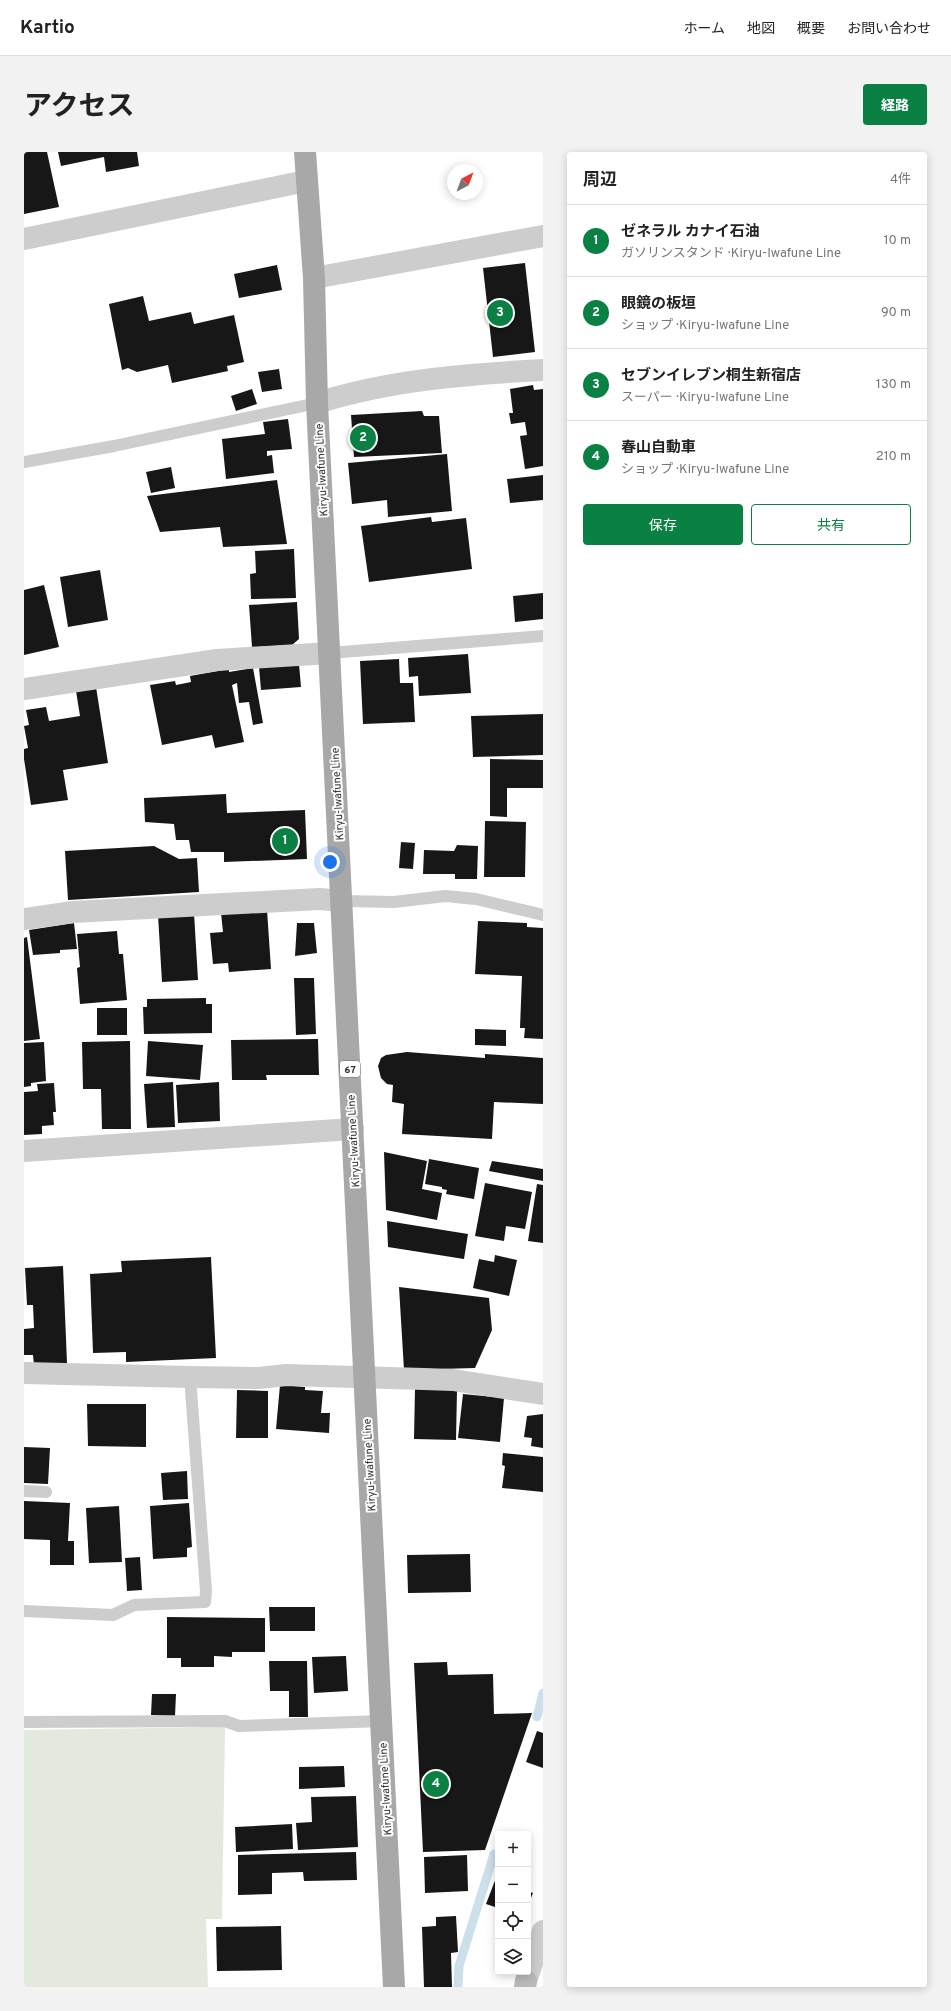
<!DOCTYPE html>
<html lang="ja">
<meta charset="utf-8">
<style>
:root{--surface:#fff;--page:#f2f2f2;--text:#222;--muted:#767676;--line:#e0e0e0;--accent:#0b8043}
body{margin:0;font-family:Overpass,"Noto Sans JP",sans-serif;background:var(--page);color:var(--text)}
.controls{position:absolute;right:12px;bottom:12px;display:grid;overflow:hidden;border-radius:4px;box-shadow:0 2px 10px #0003}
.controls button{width:36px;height:36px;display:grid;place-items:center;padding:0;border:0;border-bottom:1px solid var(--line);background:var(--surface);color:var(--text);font:20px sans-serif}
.compass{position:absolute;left:423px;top:12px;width:36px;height:36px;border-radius:50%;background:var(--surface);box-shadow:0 2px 10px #0003;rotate:41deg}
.you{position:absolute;left:306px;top:710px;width:14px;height:14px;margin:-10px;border:3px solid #fff;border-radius:50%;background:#1a73e8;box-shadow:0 0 0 6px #1a73e833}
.badge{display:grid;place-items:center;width:26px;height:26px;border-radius:50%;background:var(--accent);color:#fff;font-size:13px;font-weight:700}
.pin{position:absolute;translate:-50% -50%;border:2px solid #fff;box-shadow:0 1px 4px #0006}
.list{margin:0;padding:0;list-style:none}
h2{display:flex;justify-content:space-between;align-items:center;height:52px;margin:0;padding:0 16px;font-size:17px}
h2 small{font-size:13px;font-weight:400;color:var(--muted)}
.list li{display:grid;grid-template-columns:26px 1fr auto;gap:12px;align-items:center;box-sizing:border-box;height:72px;padding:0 16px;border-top:1px solid var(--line)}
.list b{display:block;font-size:15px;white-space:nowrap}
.list p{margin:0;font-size:13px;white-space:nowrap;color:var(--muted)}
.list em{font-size:13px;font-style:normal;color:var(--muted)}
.actions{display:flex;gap:8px;padding:12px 16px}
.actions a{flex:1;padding:9px 0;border:1px solid var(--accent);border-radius:4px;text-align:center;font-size:14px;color:var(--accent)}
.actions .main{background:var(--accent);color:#fff}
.icon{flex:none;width:22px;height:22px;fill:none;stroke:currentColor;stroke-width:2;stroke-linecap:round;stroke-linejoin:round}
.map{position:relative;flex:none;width:519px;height:1835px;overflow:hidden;border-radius:4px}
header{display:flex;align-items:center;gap:24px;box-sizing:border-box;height:56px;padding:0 20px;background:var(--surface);border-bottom:1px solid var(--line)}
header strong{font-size:19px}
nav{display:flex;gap:22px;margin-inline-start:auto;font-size:14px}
.intro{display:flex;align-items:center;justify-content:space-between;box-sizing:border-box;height:96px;padding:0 24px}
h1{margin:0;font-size:28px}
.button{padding:10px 18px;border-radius:4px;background:var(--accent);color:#fff;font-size:14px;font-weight:700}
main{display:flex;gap:24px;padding:0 24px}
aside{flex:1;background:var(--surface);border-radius:4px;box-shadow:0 2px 10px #0003}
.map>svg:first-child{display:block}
.green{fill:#e3e9dd}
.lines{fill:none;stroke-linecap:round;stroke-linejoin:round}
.stream{stroke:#cddfeb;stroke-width:9}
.building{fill:#171717}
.lane{stroke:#cdcdcd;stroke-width:12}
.street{stroke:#cdcdcd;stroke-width:22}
.secondary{stroke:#bababa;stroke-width:22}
.primary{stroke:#a8a8a8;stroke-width:22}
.labels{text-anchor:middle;stroke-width:4;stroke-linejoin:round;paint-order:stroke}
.shield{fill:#fff;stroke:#6e6e6e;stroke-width:1}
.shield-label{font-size:10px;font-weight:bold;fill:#303030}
.street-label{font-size:11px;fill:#303030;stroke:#fff}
</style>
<header>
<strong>Kartio</strong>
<nav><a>ホーム</a><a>地図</a><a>概要</a><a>お問い合わせ</a></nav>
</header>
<div class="intro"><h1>アクセス</h1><a class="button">経路</a></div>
<main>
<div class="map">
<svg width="519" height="1835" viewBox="0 0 519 1835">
<rect width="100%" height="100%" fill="#fff"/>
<!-- green -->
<path class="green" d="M 201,1575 L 198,1767 L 182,1767 L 184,1835 L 0,1835 L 0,1578 Z"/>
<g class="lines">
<!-- stream -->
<path class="stream" d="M 513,1565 L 519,1541
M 434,1835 L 435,1814 L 470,1702"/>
</g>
<!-- building -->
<path class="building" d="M 0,0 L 23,0 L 35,55 L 0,62 Z
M 34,0 L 113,0 L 115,14 L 82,20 L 80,5 L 37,14 Z
M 501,111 L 511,200 L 469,205 L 459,116 Z
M 253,113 L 258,138 L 215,146 L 210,122 Z
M 119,144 L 125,169 L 167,160 L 170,172 L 210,163 L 220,210 L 203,214 L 204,219 L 148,231 L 144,213 L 113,220 L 104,216 L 98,218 L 85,152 Z
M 255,217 L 258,237 L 238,240 L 234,220 Z
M 509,233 L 510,238 L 519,237 L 519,314 L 501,317 L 496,284 L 503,283 L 501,270 L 487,272 L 485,261 L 489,261 L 486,237 Z
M 228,237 L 233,252 L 212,259 L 207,244 Z
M 398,259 L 400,264 L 415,264 L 418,301 L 330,305 L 327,263 Z
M 264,267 L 268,297 L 243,299 L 243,304 L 248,303 L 250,321 L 202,327 L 198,287 L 241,282 L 239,270 Z
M 423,302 L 428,359 L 364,365 L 363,348 L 328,352 L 324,311 Z
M 147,315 L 151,336 L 127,341 L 122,320 Z
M 519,323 L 519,348 L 486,351 L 483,327 Z
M 253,328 L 263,392 L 199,395 L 196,375 L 136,380 L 123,344 Z
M 407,365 L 408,370 L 442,366 L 448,417 L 345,430 L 337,374 Z
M 270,397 L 272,446 L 227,447 L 226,422 L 232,421 L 231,399 Z
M 76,418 L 84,468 L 44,475 L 36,425 Z
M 20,433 L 35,495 L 0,503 L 0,438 Z
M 519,441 L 519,467 L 491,470 L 489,444 Z
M 273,450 L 275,487 L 268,493 L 228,495 L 225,453 Z
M 444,502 L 447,541 L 395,544 L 394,524 L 385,525 L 384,506 Z
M 375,507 L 376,531 L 389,531 L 391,570 L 339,572 L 336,509 Z
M 275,512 L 277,535 L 237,538 L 235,515 Z
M 229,516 L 239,571 L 229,573 L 225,550 L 215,551 L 213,531 L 208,533 L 220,590 L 191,596 L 188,583 L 138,593 L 126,533 L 151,529 L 152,533 L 167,530 L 166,524 L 205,517 L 205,520 Z
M 72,535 L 84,611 L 39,618 L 44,648 L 7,653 L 0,607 L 0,597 L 4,596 L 0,574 L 5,573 L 2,558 L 22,555 L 25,569 L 56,564 L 52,539 Z
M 519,562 L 519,603 L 449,605 L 447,564 Z
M 466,607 L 519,608 L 519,636 L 483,636 L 483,665 L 466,664 Z
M 202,642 L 203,661 L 281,658 L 283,707 L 200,710 L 200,700 L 167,700 L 165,688 L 152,688 L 150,672 L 121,670 L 120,646 Z
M 461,669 L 502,670 L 501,725 L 460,725 Z
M 377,690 L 391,691 L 389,717 L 375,716 Z
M 433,693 L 454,694 L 453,727 L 431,727 L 431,722 L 399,722 L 400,698 L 430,699 Z
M 130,694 L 155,707 L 173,706 L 175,740 L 44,748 L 41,699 Z
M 243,758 L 247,817 L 205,820 L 204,811 L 189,812 L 186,781 L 199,780 L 197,761 Z
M 170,761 L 174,828 L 138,830 L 134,763 Z
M 454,769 L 503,771 L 503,775 L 519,776 L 519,887 L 500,886 L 501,876 L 496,876 L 498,824 L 451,822 Z
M 50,771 L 53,797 L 36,798 L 36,801 L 9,803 L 5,778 Z
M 273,771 L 290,771 L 293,801 L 271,804 Z
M 93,779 L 95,802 L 99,802 L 103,848 L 56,852 L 53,816 L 56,815 L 53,782 Z
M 3,785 L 16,887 L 0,889 L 0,786 Z
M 270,826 L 290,826 L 292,882 L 272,883 Z
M 182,846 L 182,852 L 188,852 L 188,881 L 120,882 L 119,855 L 123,855 L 123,847 Z
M 73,856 L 103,856 L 103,883 L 73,883 Z
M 451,877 L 482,878 L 482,894 L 451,893 Z
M 294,887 L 295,923 L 242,923 L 243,928 L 208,928 L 207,888 Z
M 106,889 L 107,977 L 78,977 L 77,937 L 59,937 L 58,890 Z
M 124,889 L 179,893 L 176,928 L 122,924 Z
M 20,890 L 22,929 L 7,931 L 7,934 L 0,935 L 0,891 Z
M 383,900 L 461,906 L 461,902 L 519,906 L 519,952 L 470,950 L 468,987 L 378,982 L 380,952 L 368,950 L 369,933 L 363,932 L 357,926 L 354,914 L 357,906 L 362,903 Z
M 149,930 L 151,975 L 123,976 L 120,932 Z
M 195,930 L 196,969 L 154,971 L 152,933 Z
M 30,931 L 32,960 L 29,960 L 30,973 L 18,974 L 18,982 L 0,983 L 0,940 L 14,939 L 13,932 Z
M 360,1000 L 403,1009 L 398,1037 L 418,1041 L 413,1068 L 362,1058 Z
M 405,1007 L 455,1016 L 450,1047 L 422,1042 L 423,1038 L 418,1037 L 418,1035 L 401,1032 Z
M 468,1009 L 519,1017 L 519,1029 L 465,1019 Z
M 461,1031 L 508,1040 L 501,1077 L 482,1074 L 480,1089 L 451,1084 Z
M 513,1032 L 519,1033 L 519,1091 L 504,1089 Z
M 363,1069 L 444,1082 L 440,1107 L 364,1095 Z
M 471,1103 L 493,1108 L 485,1144 L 449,1136 L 455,1107 L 470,1110 Z
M 187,1105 L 192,1206 L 102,1210 L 102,1200 L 69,1201 L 66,1122 L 98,1120 L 97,1109 Z
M 39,1114 L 43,1211 L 10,1213 L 9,1203 L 0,1203 L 0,1177 L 10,1176 L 9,1153 L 3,1153 L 1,1116 Z
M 375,1135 L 465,1146 L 468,1178 L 451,1216 L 380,1218 Z
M 256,1233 L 281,1235 L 281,1238 L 299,1239 L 297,1261 L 306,1261 L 305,1281 L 252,1277 Z
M 391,1237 L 433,1238 L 432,1288 L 390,1287 Z
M 213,1238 L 244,1239 L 244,1286 L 212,1286 Z
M 439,1242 L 480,1246 L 476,1290 L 434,1286 Z
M 63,1252 L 122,1252 L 122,1295 L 64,1294 Z
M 519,1262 L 519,1296 L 507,1294 L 508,1286 L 500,1285 L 503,1264 Z
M 0,1295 L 26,1296 L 24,1332 L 0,1331 Z
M 479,1301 L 519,1305 L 519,1340 L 478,1336 L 481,1314 L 478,1313 Z
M 163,1319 L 164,1347 L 139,1348 L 137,1321 Z
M 0,1349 L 46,1351 L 44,1389 L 50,1389 L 50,1413 L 26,1413 L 26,1388 L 0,1387 Z
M 165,1351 L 168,1395 L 163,1396 L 163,1405 L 129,1407 L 126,1354 Z
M 95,1354 L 98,1410 L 65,1411 L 62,1356 Z
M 446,1402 L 447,1440 L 384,1441 L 383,1403 Z
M 116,1405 L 118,1438 L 103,1439 L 101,1406 Z
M 245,1455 L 291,1455 L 291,1479 L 246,1479 Z
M 143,1465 L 241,1466 L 241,1500 L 208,1500 L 208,1505 L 190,1504 L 190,1515 L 157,1515 L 157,1506 L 143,1506 Z
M 322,1504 L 324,1539 L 290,1541 L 288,1505 Z
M 245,1509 L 283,1509 L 284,1565 L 265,1565 L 265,1539 L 246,1539 Z
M 423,1510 L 424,1523 L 469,1522 L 470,1562 L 508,1561 L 461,1698 L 399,1700 L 390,1511 Z
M 128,1542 L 152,1542 L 151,1564 L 127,1563 Z
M 513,1579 L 519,1581 L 519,1616 L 502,1610 Z
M 320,1614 L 321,1635 L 275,1637 L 275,1615 Z
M 332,1644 L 334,1695 L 274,1698 L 272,1671 L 288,1670 L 287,1645 Z
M 268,1672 L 269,1697 L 212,1700 L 211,1675 Z
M 332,1700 L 333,1728 L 280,1729 L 279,1720 L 248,1721 L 248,1742 L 214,1743 L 214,1703 Z
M 443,1703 L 444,1739 L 401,1741 L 400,1705 Z
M 472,1726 L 474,1727 L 474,1756 L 462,1752 Z
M 504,1739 L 509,1741 L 504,1753 Z
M 432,1764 L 434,1800 L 427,1801 L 428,1835 L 400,1835 L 398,1775 L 412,1774 L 412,1765 Z
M 257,1774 L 258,1818 L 193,1819 L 192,1775 Z"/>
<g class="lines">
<!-- lane -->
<path class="lane" d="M 0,310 L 90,294 L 293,251
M 306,501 L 519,484
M 319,749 L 370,750 L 421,744 L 452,747 L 519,763
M 0,1339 L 22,1340
M 0,1459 L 89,1463 L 110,1453 L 181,1450 L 182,1439 L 166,1225
M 0,1570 L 201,1569 L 215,1574 L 358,1569"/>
<!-- street -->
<path class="street" d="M 0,87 L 282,29
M 290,126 L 519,84
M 293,251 C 366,228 443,222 519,218
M 0,537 L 193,508 L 306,501
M 0,767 L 49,760 L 295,747 L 319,749
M 0,999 L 329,977
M 0,1221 L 166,1225 L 235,1226 L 262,1223 L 400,1227 L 429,1228 L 519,1242
M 502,1829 L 519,1779"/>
<!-- secondary -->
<path class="secondary" d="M 501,1835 L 502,1829"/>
<!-- primary -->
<path class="primary" d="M 281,0 L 290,126 L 293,251 L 370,1835"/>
</g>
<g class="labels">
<!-- shield labels -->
<rect class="shield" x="316" y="909" width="20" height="16" rx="3"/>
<g class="shield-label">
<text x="326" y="921">67</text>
</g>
<!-- street labels -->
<g class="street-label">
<text transform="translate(297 318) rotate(-93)" y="4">Kiryu-Iwafune Line</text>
<text transform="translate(313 642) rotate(-93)" y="4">Kiryu-Iwafune Line</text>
<text transform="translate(329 989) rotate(-93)" y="4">Kiryu-Iwafune Line</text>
<text transform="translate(345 1313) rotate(-93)" y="4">Kiryu-Iwafune Line</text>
<text transform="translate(361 1637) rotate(-93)" y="4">Kiryu-Iwafune Line</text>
</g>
</g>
</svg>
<div class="controls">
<button>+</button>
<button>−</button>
<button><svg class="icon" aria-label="locate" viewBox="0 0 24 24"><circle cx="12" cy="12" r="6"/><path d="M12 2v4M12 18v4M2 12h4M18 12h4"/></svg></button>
<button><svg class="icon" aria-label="layers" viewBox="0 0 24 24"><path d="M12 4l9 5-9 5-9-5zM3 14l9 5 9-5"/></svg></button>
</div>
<svg class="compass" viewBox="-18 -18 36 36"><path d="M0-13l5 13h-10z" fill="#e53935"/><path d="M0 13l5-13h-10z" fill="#767676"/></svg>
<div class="you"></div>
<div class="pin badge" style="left:261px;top:689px">1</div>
<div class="pin badge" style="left:339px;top:286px">2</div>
<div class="pin badge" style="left:476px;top:161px">3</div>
<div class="pin badge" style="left:412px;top:1632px">4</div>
</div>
<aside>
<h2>周辺<small>4件</small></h2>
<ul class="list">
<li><span class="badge">1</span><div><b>ゼネラル カナイ石油</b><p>ガソリンスタンド · Kiryu-Iwafune Line</p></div><em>10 m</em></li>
<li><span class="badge">2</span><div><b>眼鏡の板垣</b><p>ショップ · Kiryu-Iwafune Line</p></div><em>90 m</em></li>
<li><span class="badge">3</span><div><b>セブンイレブン桐生新宿店</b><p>スーパー · Kiryu-Iwafune Line</p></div><em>130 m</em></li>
<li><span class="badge">4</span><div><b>春山自動車</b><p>ショップ · Kiryu-Iwafune Line</p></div><em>210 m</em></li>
</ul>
<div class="actions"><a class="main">保存</a><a>共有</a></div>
</aside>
</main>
